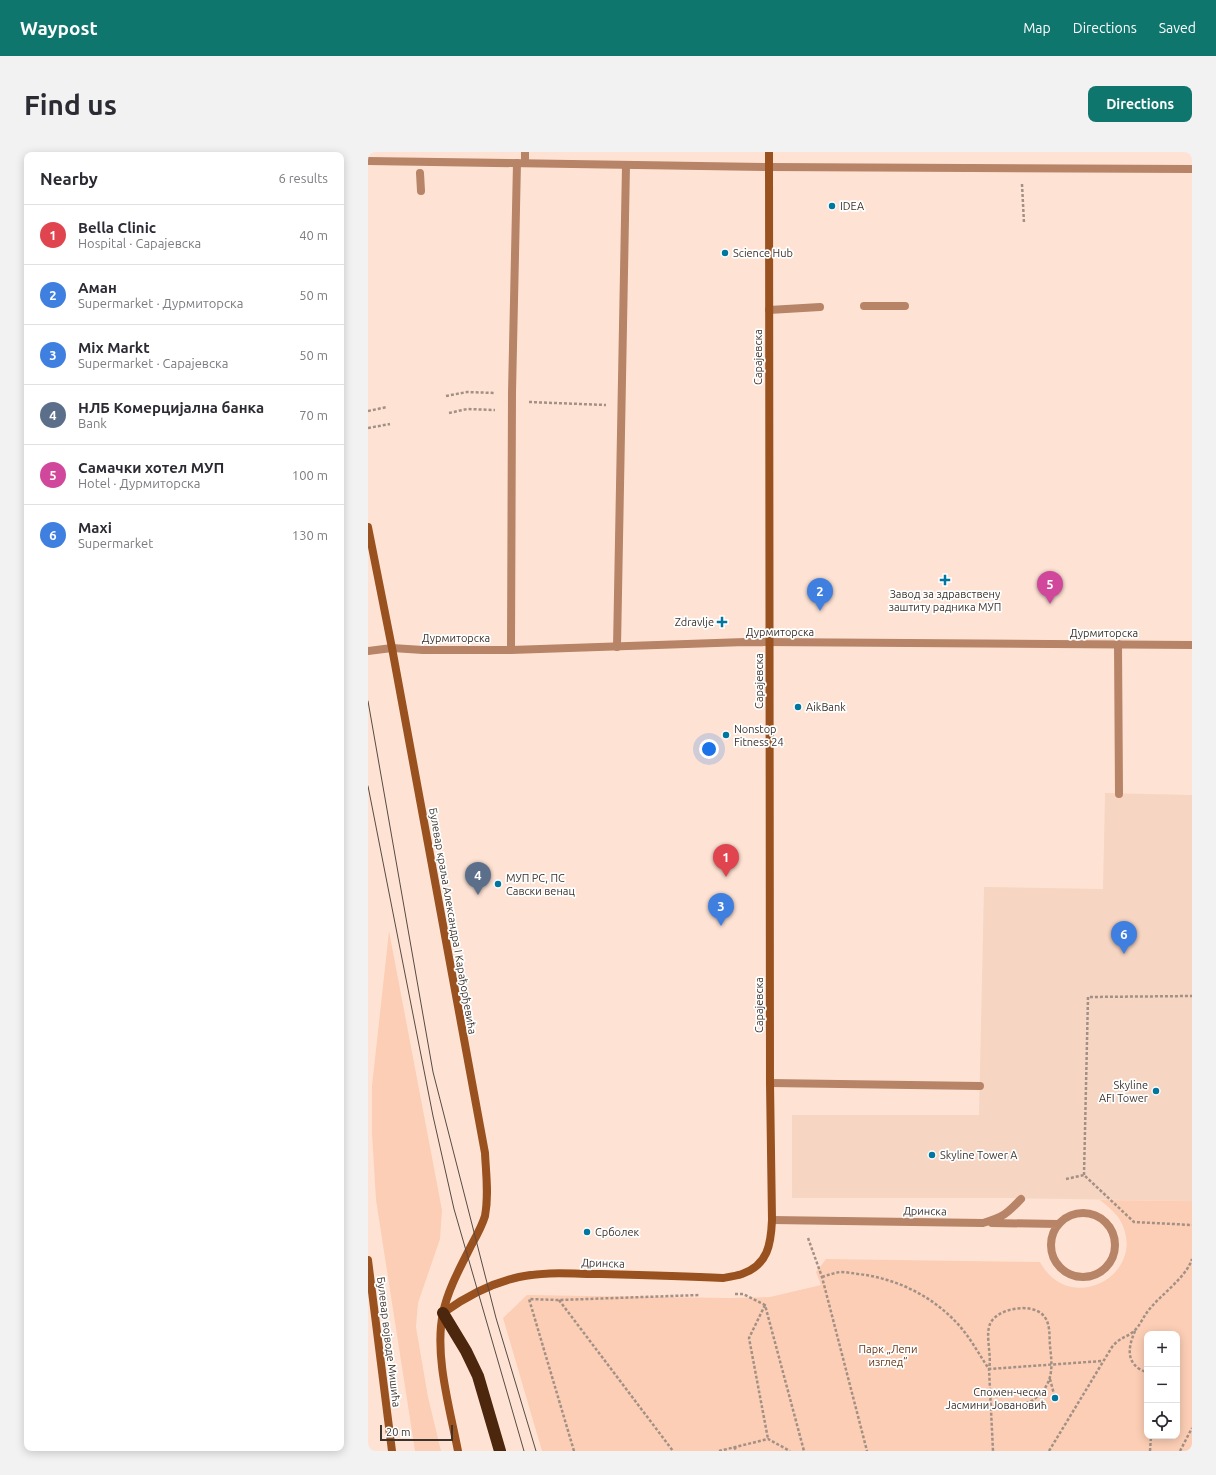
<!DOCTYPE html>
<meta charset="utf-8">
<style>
:root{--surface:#fff;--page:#f2f2f3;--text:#2b2b33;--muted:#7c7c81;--line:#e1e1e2;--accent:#0f766e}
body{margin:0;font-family:Ubuntu,sans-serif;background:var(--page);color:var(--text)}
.controls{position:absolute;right:12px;bottom:12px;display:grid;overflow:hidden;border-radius:8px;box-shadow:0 2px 10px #0003}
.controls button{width:36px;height:36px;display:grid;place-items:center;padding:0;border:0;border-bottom:1px solid var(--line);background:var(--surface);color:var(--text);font:20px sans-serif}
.scale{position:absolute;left:12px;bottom:10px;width:73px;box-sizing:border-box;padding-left:4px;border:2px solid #3d332d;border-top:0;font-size:11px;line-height:14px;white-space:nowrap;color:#3d332d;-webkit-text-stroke:3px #fff;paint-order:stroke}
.you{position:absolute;left:341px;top:597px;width:14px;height:14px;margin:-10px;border:3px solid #fff;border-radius:50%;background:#1a73e8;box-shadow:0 0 0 6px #1a73e833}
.badge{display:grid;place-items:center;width:26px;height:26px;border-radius:50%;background:var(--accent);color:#fff;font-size:13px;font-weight:700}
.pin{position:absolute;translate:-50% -33px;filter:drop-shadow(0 1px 2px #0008)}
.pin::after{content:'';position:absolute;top:21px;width:14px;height:12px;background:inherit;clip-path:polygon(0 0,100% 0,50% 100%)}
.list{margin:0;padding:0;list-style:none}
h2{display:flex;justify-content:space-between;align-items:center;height:52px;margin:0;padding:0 16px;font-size:17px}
h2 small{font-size:13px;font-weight:400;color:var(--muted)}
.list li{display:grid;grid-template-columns:26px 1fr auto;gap:12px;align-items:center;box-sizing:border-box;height:60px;padding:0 16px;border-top:1px solid var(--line)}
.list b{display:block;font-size:15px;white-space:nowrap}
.list p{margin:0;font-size:13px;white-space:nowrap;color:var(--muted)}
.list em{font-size:13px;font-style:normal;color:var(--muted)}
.icon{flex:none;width:22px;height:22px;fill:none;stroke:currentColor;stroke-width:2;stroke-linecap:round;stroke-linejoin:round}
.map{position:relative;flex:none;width:824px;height:1299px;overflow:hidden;border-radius:8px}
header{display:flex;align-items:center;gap:24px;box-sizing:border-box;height:56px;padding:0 20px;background:var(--accent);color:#fff}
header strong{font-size:19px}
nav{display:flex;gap:22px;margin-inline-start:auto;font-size:14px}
.intro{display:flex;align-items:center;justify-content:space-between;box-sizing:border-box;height:96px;padding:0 24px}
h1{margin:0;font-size:28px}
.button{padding:10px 18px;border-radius:8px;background:var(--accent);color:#fff;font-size:14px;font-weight:700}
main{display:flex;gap:24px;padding:0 24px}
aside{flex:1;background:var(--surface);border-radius:8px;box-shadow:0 2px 10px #0003}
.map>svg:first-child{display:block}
.built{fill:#f6d5c2}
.green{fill:#fcceb5;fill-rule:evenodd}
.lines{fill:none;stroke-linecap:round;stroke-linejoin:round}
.path{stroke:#a39085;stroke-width:2.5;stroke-dasharray:3 2;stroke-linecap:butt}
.lane{stroke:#b78467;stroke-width:8}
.street{stroke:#b78467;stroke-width:8}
.secondary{stroke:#995120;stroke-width:8}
.highway{stroke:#4c270e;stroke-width:12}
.tram{stroke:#574a43;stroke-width:1}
.poi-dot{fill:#0177a0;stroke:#fff;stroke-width:1.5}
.labels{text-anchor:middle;stroke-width:3.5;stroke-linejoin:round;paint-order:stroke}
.poi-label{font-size:11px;fill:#3d332d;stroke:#fff;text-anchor:start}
.street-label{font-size:11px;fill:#3d332d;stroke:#fff}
.park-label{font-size:11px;fill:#683717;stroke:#fff}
</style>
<header>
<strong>Waypost</strong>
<nav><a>Map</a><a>Directions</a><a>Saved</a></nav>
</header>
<div class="intro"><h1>Find us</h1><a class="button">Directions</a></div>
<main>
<aside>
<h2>Nearby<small>6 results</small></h2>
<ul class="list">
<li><span class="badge" style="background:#e0444e">1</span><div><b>Bella Clinic</b><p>Hospital · Сарајевска</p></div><em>40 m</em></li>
<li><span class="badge" style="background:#3f7fe0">2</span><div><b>Аман</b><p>Supermarket · Дурмиторска</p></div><em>50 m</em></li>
<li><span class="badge" style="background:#3f7fe0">3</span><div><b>Mix Markt</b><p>Supermarket · Сарајевска</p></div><em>50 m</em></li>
<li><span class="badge" style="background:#5c6f8a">4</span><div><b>НЛБ Комерцијална банка</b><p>Bank</p></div><em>70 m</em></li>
<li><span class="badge" style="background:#d1479c">5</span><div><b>Самачки хотел МУП</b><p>Hotel · Дурмиторска</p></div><em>100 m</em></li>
<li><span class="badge" style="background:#3f7fe0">6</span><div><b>Maxi</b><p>Supermarket</p></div><em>130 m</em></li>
</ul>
</aside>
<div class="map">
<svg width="824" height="1299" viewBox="0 0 824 1299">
<rect width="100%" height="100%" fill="#fee3d4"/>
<!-- built -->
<path class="built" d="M 737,641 L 824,643 L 824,1049 L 633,1046 L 424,1046 L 424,963 L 611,963 L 616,735 L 735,737 Z"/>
<!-- green -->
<path class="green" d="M 21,779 L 74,1058 L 72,1087 L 50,1151 L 48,1175 L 60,1245 L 73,1299 L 47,1299 L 8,1048 L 4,981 L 4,934 Z
M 732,1048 L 824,1049 L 824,1299 L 174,1299 L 135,1166 L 159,1143 L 360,1146 L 402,1145 L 453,1133 L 448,1120 L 458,1107 L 672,1110 C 702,1166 782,1121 752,1068 C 747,1060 739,1054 732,1048 ZM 779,1182 L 809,1182 L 809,1284 L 779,1284 Z"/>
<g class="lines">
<!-- path -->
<path class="path" d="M 654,32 L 656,71
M 78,244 L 99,240 L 127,241
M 161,250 L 238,253
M 0,259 L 19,255
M 81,261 L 99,257 L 127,258
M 0,276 L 22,272
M 716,1023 L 720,845 L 824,844
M 698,1027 L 716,1023 L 766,1070 L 824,1073
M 440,1086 L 454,1125 L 499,1299
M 454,1125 C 460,1123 466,1121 472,1120 C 478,1120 484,1121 490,1122 C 527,1126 562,1143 587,1169 C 601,1183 610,1201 621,1217 L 734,1209
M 367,1142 L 375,1142 L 397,1153 L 436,1299
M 191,1148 L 305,1299
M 397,1153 L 381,1186 L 400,1287
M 767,1179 C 762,1191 757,1206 770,1216 C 773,1218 776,1219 779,1221
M 682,1227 L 687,1246
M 623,1255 C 636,1254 650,1253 662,1250 C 666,1248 669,1245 672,1242 C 686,1228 684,1212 682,1194 C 681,1183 683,1170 674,1162 C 662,1151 629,1156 622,1172 C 617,1184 624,1203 621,1217 L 625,1299
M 366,1295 L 369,1299
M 206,1299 L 161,1147 L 191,1148 L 332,1143
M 351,1299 L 400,1287 L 422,1299
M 681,1299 L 744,1195 C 752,1185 758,1186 766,1179 C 772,1174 775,1165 780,1159 C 792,1143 818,1126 824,1107
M 782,1299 L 783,1284
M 812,1299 L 824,1276"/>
<!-- lane -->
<path class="lane" d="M 157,11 L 157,0
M 52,21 L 53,39
M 496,154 L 537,154
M 401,158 L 452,155
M 750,492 L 751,642
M 249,495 L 258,13
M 143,498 L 144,241 L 149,11
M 402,931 L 612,934
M683 1093a32 32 0 1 1 64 0a32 32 0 1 1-64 0Z
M 404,1068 L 615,1071 C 635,1065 639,1062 653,1047
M 624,1071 L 690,1072"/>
<!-- street -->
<path class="street" d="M 0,9 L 401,15 L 824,17
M 0,499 L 24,496 L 55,498 L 143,498 L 377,490 L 824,493"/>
<!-- secondary -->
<path class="secondary" d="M 0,375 L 24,496 L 117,1001 C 118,1022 121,1043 117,1064 C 114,1074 109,1083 104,1092 C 93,1114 80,1137 75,1161 C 66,1203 82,1257 90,1299
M 0,1108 L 24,1299
M 75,1161 C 97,1145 124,1131 151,1125 C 178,1119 206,1122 233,1122 C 274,1123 314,1124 355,1126 C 361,1125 368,1124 374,1122 C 400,1113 403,1092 404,1068 L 402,931 L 401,0"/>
<!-- highway -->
<path class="highway" d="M 75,1161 L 98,1199 L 110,1224 L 132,1299"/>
<!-- tram -->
<path class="tram" d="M 0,549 L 65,920 L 128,1166 L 168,1299
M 0,634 L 65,964 L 86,1057 L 156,1299"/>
</g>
<!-- markers -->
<g class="poi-dot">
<circle cx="464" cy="54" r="4"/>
<circle cx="357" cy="101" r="4"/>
<path d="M575 422h4v4h4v4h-4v4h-4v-4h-4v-4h4z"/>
<path d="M352 464h4v4h4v4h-4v4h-4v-4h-4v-4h4z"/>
<circle cx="430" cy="555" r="4"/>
<circle cx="358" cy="583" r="4"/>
<circle cx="130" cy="732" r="4"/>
<circle cx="788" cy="939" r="4"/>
<circle cx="564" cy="1003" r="4"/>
<circle cx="219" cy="1080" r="4"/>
<circle cx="687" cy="1246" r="4"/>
</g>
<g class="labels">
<!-- poi labels -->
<g class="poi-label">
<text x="472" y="58">IDEA</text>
<text x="365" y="105">Science Hub</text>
<text x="577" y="446" text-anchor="middle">Завод за здравствену<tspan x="577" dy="13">заштиту радника МУП</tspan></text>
<text x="346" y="474" text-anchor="end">Zdravlje</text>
<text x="438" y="559">AikBank</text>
<text x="366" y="581">Nonstop<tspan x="366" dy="13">Fitness 24</tspan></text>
<text x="138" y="730">МУП РС, ПС<tspan x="138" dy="13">Савски венац</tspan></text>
<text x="780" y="937" text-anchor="end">Skyline<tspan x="780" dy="13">AFI Tower</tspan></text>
<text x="572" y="1007">Skyline Tower A</text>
<text x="227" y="1084">Срболек</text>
<text x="679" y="1244" text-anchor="end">Спомен-чесма<tspan x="679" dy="13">Јасмини Јовановић</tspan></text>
</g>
<!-- street labels -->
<g class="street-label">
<text transform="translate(390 205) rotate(-90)" y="4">Сарајевска</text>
<text x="412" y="484">Дурмиторска</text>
<text x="736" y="485">Дурмиторска</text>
<text x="88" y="490">Дурмиторска</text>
<text transform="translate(391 529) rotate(-90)" y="4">Сарајевска</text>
<text transform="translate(85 769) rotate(80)" y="4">Булевар краља Александра I Карађорђевића</text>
<text transform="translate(391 853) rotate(-90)" y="4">Сарајевска</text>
<text transform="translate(557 1059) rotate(1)" y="4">Дринска</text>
<text transform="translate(235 1111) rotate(2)" y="4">Дринска</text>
<text transform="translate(21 1190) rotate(83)" y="4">Булевар војводе Мишића</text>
</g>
<!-- park labels -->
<g class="park-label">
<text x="520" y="1201">Парк „Лепи<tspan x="520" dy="13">изглед”</tspan></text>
</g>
</g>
</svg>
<div class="controls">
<button>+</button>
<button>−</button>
<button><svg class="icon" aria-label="locate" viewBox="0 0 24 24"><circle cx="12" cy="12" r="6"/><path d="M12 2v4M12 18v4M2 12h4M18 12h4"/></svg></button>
</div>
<div class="scale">20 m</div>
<div class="you"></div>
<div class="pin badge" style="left:358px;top:725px;background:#e0444e">1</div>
<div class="pin badge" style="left:452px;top:459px;background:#3f7fe0">2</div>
<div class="pin badge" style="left:353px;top:774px;background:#3f7fe0">3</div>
<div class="pin badge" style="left:110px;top:743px;background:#5c6f8a">4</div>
<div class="pin badge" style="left:682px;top:452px;background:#d1479c">5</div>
<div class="pin badge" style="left:756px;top:802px;background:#3f7fe0">6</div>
</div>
</main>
